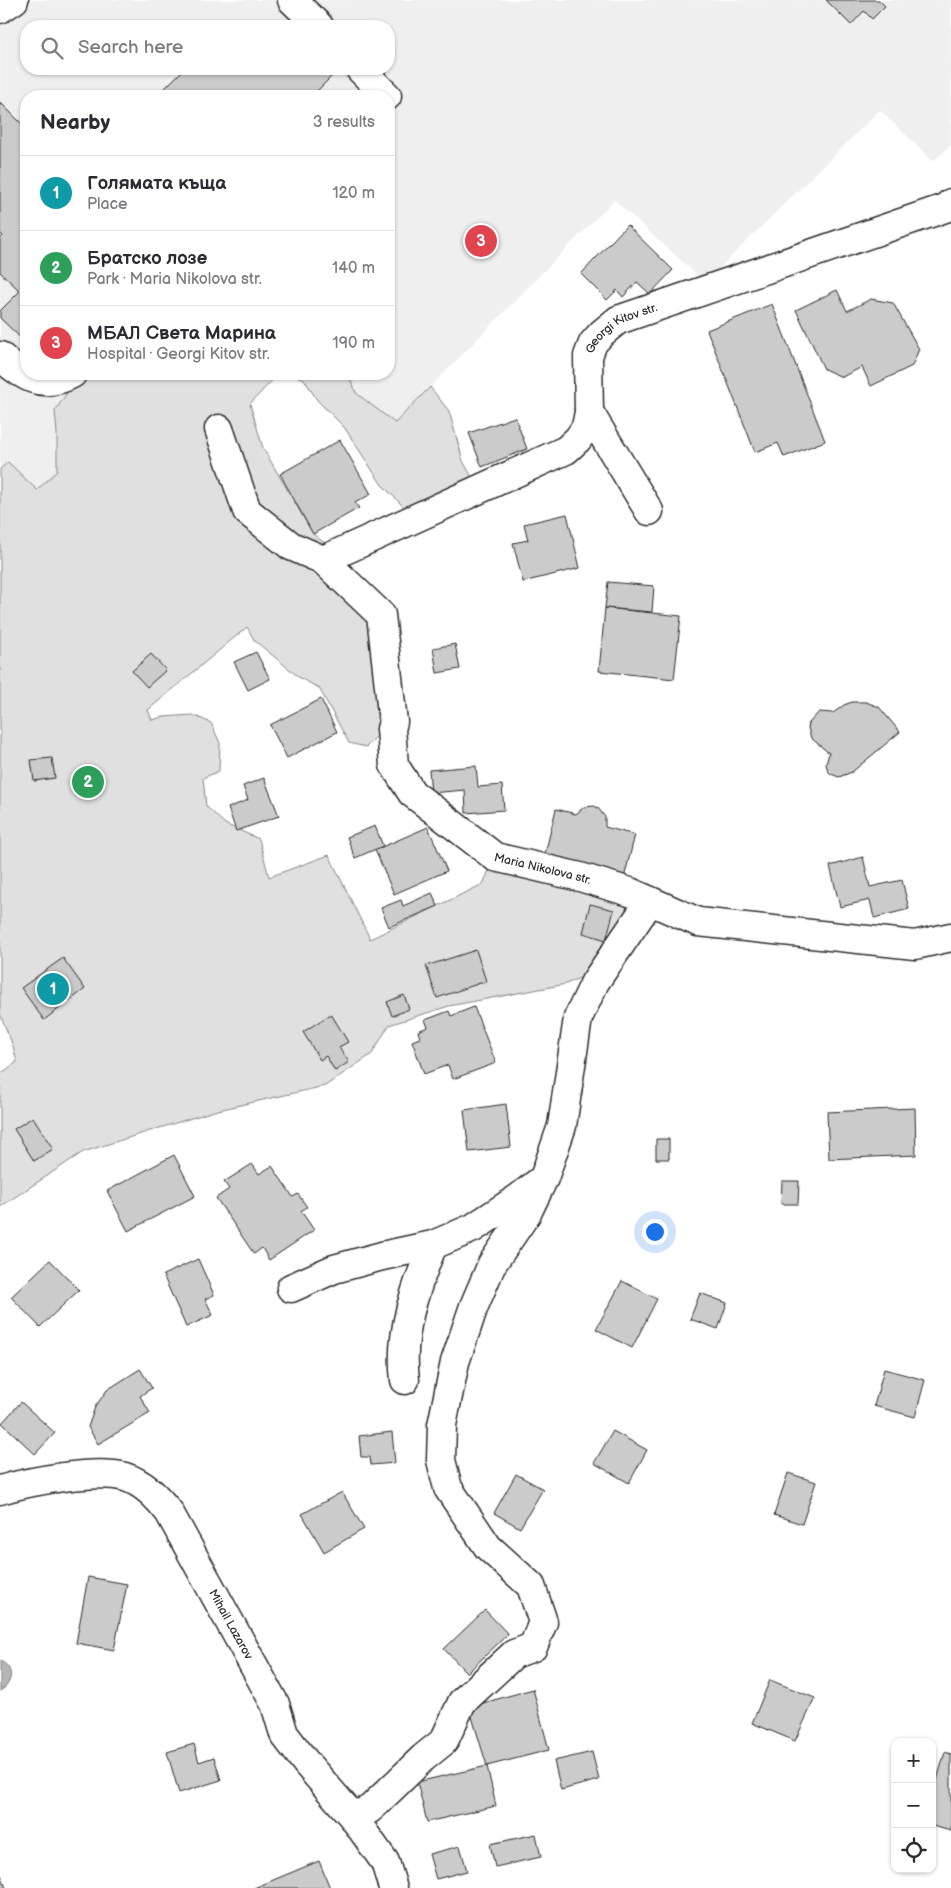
<!DOCTYPE html>
<meta charset="utf-8">
<style>
:root{--surface:#fff;--page:#f7f7f7;--text:#2b2b33;--muted:#7c7c81;--line:#e1e1e2;--accent:#db2777}
body{margin:0;font-family:"Balsamiq Sans",sans-serif;background:var(--page);color:var(--text)}
.controls{position:absolute;right:15px;bottom:15px;display:grid;overflow:hidden;border-radius:10px;box-shadow:0 1px 4px #0004}
.controls button{width:45px;height:45px;display:grid;place-items:center;padding:0;border:0;border-bottom:1px solid var(--line);background:var(--surface);color:var(--text);font:25px sans-serif}
.you{position:absolute;left:654px;top:1231px;width:18px;height:18px;margin:-12px;border:4px solid #fff;border-radius:50%;background:#1a73e8;box-shadow:0 0 0 8px #1a73e833}
.badge{display:grid;place-items:center;width:32px;height:32px;border-radius:50%;background:var(--accent);color:#fff;font-size:16px;font-weight:700}
.pin{position:absolute;translate:-50% -50%;border:2px solid #fff;box-shadow:0 1px 5px #0006}
.list{margin:0;padding:0;list-style:none}
h2{display:flex;justify-content:space-between;align-items:center;height:65px;margin:0;padding:0 20px;font-size:21px}
h2 small{font-size:16px;font-weight:400;color:var(--muted)}
.list li{display:grid;grid-template-columns:32px 1fr auto;gap:15px;align-items:center;box-sizing:border-box;height:75px;padding:0 20px;border-top:1px solid var(--line)}
.list b{display:block;font-size:19px;white-space:nowrap}
.list p{margin:0;font-size:16px;white-space:nowrap;color:var(--muted)}
.list em{font-size:16px;font-style:normal;color:var(--muted)}
.icon{flex:none;width:28px;height:28px;fill:none;stroke:currentColor;stroke-width:2;stroke-linecap:round;stroke-linejoin:round}
.map{position:relative;flex:none;width:951px;height:1888px;overflow:hidden}
.search{position:absolute;background:var(--surface);box-shadow:0 1px 4px #0004;left:20px;top:20px;width:375px;height:55px;display:flex;align-items:center;gap:12px;box-sizing:border-box;padding:0 18px;border-radius:20px;color:var(--muted);font-size:19px}
.panel{position:absolute;background:var(--surface);box-shadow:0 1px 4px #0004;left:20px;top:90px;width:375px;height:290px;border-radius:20px}
.map>svg:first-child{display:block}
.built{fill:#efefef;fill-rule:evenodd}
.green{fill:#e0e0e0;stroke:#868686}
.water{fill:#b6b6b6;stroke:#7e7e7e}
.building{fill:#cbcbcb;stroke:#2b2b2b}
.lines{fill:none;stroke-linecap:round;stroke-linejoin:round}
.minor-casing{stroke:#2b2b2b;stroke-width:31}
.minor{stroke:#fff;stroke-width:28}
.labels{text-anchor:middle;stroke-width:4;stroke-linejoin:round;paint-order:stroke}
.street-label{font-size:12px;fill:#2b2b2b;stroke:#fff}
</style>
<div class="map">
<svg width="951" height="1888" viewBox="0 0 951 1888">
<rect width="100%" height="100%" fill="#fff"/>
<filter id="ink" filterUnits="userSpaceOnUse"><feTurbulence type="fractalNoise" baseFrequency=".02" numOctaves="2"/><feDisplacementMap in="SourceGraphic" scale="10" xChannelSelector="R" yChannelSelector="G"/><feConvolveMatrix kernelMatrix="1 2 1 2 8 2 1 2 1" color-interpolation-filters="sRGB"/></filter>
<g filter="url(#ink)">
<!-- built -->
<path class="built" d="M 0,0 L 951,0 L 951,145 L 933,161 L 880,110 L 705,282 L 614,200 L 395,423 L 356,393 L 339,374 L 389,374 L 389,96 L 26,96 L 26,374 L 258,374 L 83,534 L 7,462 L 0,469 ZM 26,26 L 389,26 L 389,69 L 26,69 Z"/>
<!-- green -->
<path class="green" d="M 87,374 L 278,374 L 250,404 L 263,448 L 313,534 L 330,547 L 321,551 L 247,511 L 377,617 L 387,726 L 366,747 L 349,743 L 319,688 L 300,678 L 254,640 L 247,627 L 148,710 L 152,720 L 162,717 L 193,715 L 211,723 L 220,743 L 219,771 L 203,778 L 206,806 L 225,824 L 259,839 L 269,877 L 329,855 L 370,939 L 483,884 L 495,857 L 630,892 L 620,939 L 591,973 L 566,984 L 449,1006 L 389,1025 L 372,1054 L 325,1086 L 214,1111 L 83,1152 L 0,1207 L 0,1074 L 17,1062 L 13,1046 L 0,1014 L 0,469 L 8,462 L 37,490 L 57,471 L 57,433 L 55,411 L 77,378 Z
M 290,374 L 348,374 L 356,393 L 395,423 L 430,387 L 449,411 L 463,461 L 474,481 L 408,511 L 382,485 L 344,427 L 317,400 L 304,379 Z"/>
<!-- water -->
<path class="water" d="M 0,1661 C 15,1667 13,1684 0,1691 Z"/>
<!-- building -->
<path class="building" d="M 826,0 L 879,0 L 885,6 L 872,19 L 864,11 L 851,25 Z
M 233,19 L 240,26 L 226,26 Z
M 184,69 L 339,69 L 314,94 L 316,96 L 157,96 Z
M 0,102 L 26,128 L 26,343 L 0,318 L 0,311 L 20,291 L 0,272 L 0,239 L 3,236 L 0,233 Z
M 627,225 L 673,270 L 650,294 L 637,282 L 623,297 L 617,290 L 607,300 L 581,274 Z
M 837,290 L 847,311 L 871,299 L 893,303 L 919,349 L 912,366 L 871,386 L 862,367 L 842,377 L 824,369 L 796,310 Z
M 772,304 L 825,441 L 784,457 L 778,443 L 755,452 L 707,330 Z
M 515,417 L 527,449 L 482,467 L 469,433 Z
M 340,440 L 371,494 L 355,503 L 359,508 L 313,534 L 280,474 Z
M 567,514 L 580,568 L 523,582 L 513,543 L 528,540 L 524,524 Z
M 608,582 L 654,586 L 652,612 L 605,608 Z
M 605,608 L 681,616 L 674,679 L 599,671 Z
M 455,644 L 460,669 L 437,673 L 433,648 Z
M 256,652 L 270,679 L 248,690 L 234,662 Z
M 151,654 L 166,670 L 147,687 L 132,671 Z
M 321,699 L 337,732 L 287,758 L 270,725 Z
M 852,702 L 866,702 L 879,707 L 900,732 L 852,772 L 839,777 L 831,774 L 828,771 L 826,764 L 829,753 L 811,738 L 808,728 L 809,723 L 819,712 L 833,713 L 844,705 Z
M 52,758 L 55,778 L 34,781 L 31,760 Z
M 476,766 L 478,787 L 502,785 L 504,810 L 466,813 L 465,790 L 431,793 L 429,770 Z
M 264,778 L 279,816 L 236,831 L 228,808 L 248,800 L 243,786 Z
M 594,806 L 598,808 L 605,817 L 605,827 L 635,835 L 624,878 L 544,858 L 556,809 L 576,814 L 584,807 Z
M 375,826 L 383,846 L 355,858 L 347,837 Z
M 428,827 L 447,871 L 394,894 L 375,850 Z
M 863,857 L 870,887 L 902,880 L 909,909 L 874,918 L 870,900 L 840,907 L 830,866 Z
M 432,893 L 438,906 L 389,927 L 381,908 L 401,900 L 403,906 Z
M 590,904 L 614,910 L 606,940 L 583,933 Z
M 476,950 L 486,981 L 437,998 L 426,966 Z
M 63,958 L 85,989 L 44,1020 L 21,988 Z
M 404,995 L 409,1009 L 392,1016 L 387,1002 Z
M 474,1007 L 496,1063 L 453,1079 L 448,1065 L 424,1074 L 412,1041 L 420,1038 L 418,1031 L 428,1027 L 425,1020 L 449,1011 L 451,1016 Z
M 331,1014 L 348,1042 L 339,1047 L 349,1062 L 335,1071 L 326,1056 L 320,1060 L 303,1032 Z
M 506,1104 L 511,1147 L 469,1152 L 464,1110 Z
M 915,1108 L 916,1155 L 829,1159 L 827,1112 Z
M 33,1117 L 53,1149 L 34,1161 L 14,1129 Z
M 656,1139 L 669,1139 L 669,1159 L 656,1159 Z
M 174,1155 L 195,1196 L 128,1231 L 107,1191 Z
M 252,1164 L 259,1174 L 272,1166 L 293,1197 L 298,1194 L 307,1207 L 301,1211 L 314,1230 L 269,1260 L 262,1248 L 254,1254 L 216,1198 L 229,1189 L 224,1182 Z
M 782,1181 L 799,1181 L 798,1204 L 781,1204 Z
M 198,1259 L 214,1295 L 205,1299 L 213,1315 L 186,1327 L 163,1275 Z
M 50,1260 L 79,1290 L 40,1327 L 11,1297 Z
M 622,1281 L 657,1299 L 632,1348 L 596,1329 Z
M 700,1293 L 727,1303 L 718,1329 L 690,1319 Z
M 140,1369 L 152,1388 L 140,1396 L 150,1413 L 98,1444 L 88,1427 L 95,1407 L 107,1390 Z
M 884,1369 L 925,1380 L 915,1417 L 874,1406 Z
M 21,1402 L 55,1433 L 35,1454 L 2,1423 Z
M 613,1431 L 647,1450 L 629,1483 L 594,1463 Z
M 392,1432 L 395,1463 L 371,1465 L 370,1457 L 361,1457 L 359,1436 Z
M 788,1473 L 816,1482 L 802,1524 L 774,1515 Z
M 516,1474 L 543,1489 L 520,1528 L 494,1513 Z
M 342,1492 L 364,1529 L 324,1552 L 302,1514 Z
M 88,1577 L 127,1584 L 114,1650 L 76,1643 Z
M 485,1610 L 508,1634 L 467,1673 L 444,1649 Z
M 770,1680 L 815,1698 L 795,1741 L 752,1723 Z
M 533,1689 L 549,1750 L 487,1766 L 469,1707 Z
M 194,1744 L 199,1762 L 214,1757 L 221,1780 L 179,1793 L 167,1752 Z
M 592,1752 L 599,1780 L 561,1790 L 554,1761 Z
M 945,1752 L 951,1754 L 951,1831 L 932,1826 L 932,1797 Z
M 487,1766 L 496,1806 L 427,1822 L 417,1782 Z
M 536,1834 L 541,1857 L 495,1867 L 490,1844 Z
M 460,1846 L 467,1871 L 436,1879 L 429,1854 Z
M 319,1861 L 330,1888 L 254,1888 Z
M 0,1872 L 6,1888 L 0,1888 Z"/>
<g class="lines">
<defs>
<g id="minor">
<path d="M 292,0 L 319,26"/>
<path d="M 0,9 L 14,0"/>
<path d="M 360,69 L 387,96"/>
<path d="M 0,356 C 22,377 43,390 72,374"/>
<path d="M 589,412 L 649,511"/>
<path id="s1" d="M 219,429 L 247,511 L 291,546 L 323,560 L 381,615 L 393,722 L 391,729 L 394,765 L 412,793 L 495,857 L 580,877 L 630,892 L 698,922 L 915,945 L 951,937"/>
<path id="s2" d="M 323,560 L 566,450 L 578,439 L 586,427 L 589,412 L 588,356 L 593,343 L 602,333 L 618,320 L 945,208 L 951,203"/>
<path d="M 291,1288 L 334,1269 L 382,1256 L 433,1245 L 473,1228 L 517,1199 L 544,1178 L 562,1126 L 578,1018 L 595,982 L 650,901"/>
<path d="M 405,1380 C 399,1332 415,1289 433,1245"/>
<path id="s3" d="M 0,1490 C 30,1481 95,1469 125,1477 C 144,1483 157,1497 169,1512 L 275,1704 L 284,1734 L 307,1764 L 353,1817 L 385,1862 L 393,1888"/>
<path d="M 353,1817 L 370,1809 L 423,1758 L 444,1741 L 462,1702 L 514,1654 L 533,1647 L 543,1622 L 531,1586 L 488,1547 L 448,1488 L 441,1460 L 442,1425 L 455,1362 L 474,1306 L 492,1264 L 527,1213 L 544,1178"/>
</g>
</defs>
<!-- minor casing -->
<use href="#minor" class="minor-casing"/>
<!-- minor -->
<use href="#minor" class="minor"/>
</g>
</g>
<g class="labels">
<!-- street labels -->
<g class="street-label">
<text dy="4" stroke="none"><textPath href="#s2" startOffset="415">Georgi Kitov str.</textPath></text>
<text dy="4" stroke="none"><textPath href="#s1" startOffset="596">Maria Nikolova str.</textPath></text>
<text dy="4" stroke="none"><textPath href="#s3" startOffset="312">Mihail Lazarov</textPath></text>
</g>
</g>
</svg>
<div class="controls">
<button>+</button>
<button>−</button>
<button><svg class="icon" aria-label="locate" viewBox="0 0 24 24"><circle cx="12" cy="12" r="6"/><path d="M12 2v4M12 18v4M2 12h4M18 12h4"/></svg></button>
</div>
<div class="you"></div>
<div class="pin badge" style="left:53px;top:989px;background:#0f9aa8">1</div>
<div class="pin badge" style="left:88px;top:782px;background:#2e9e5b">2</div>
<div class="pin badge" style="left:481px;top:241px;background:#e0444e">3</div>
<div class="search"><svg class="icon" aria-label="search" viewBox="0 0 24 24"><circle cx="10" cy="10" r="6"/><path d="M15 15l6 6"/></svg>Search here</div>
<section class="panel">
<h2>Nearby<small>3 results</small></h2>
<ul class="list">
<li><span class="badge" style="background:#0f9aa8">1</span><div><b>Голямата къща</b><p>Place</p></div><em>120 m</em></li>
<li><span class="badge" style="background:#2e9e5b">2</span><div><b>Братско лозе</b><p>Park · Maria Nikolova str.</p></div><em>140 m</em></li>
<li><span class="badge" style="background:#e0444e">3</span><div><b>МБАЛ Света Марина</b><p>Hospital · Georgi Kitov str.</p></div><em>190 m</em></li>
</ul>
</section>
</div>
